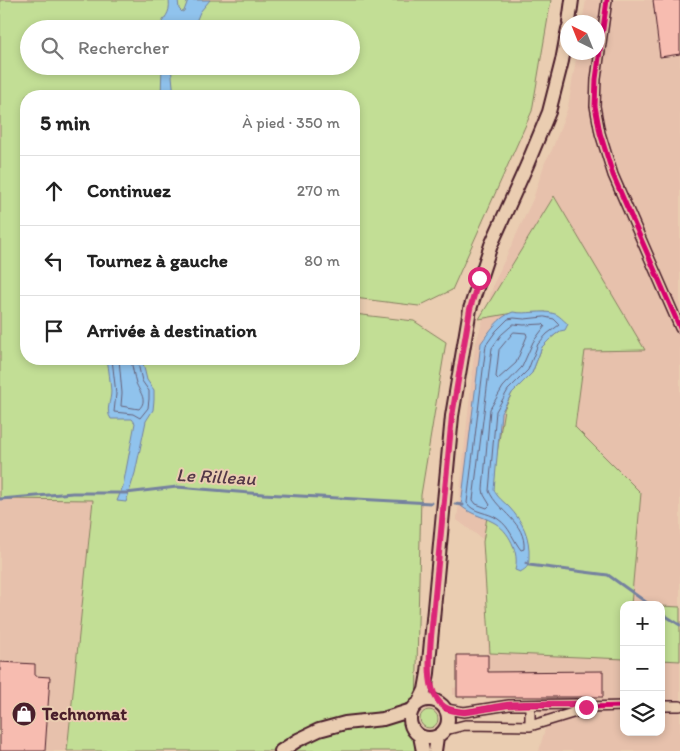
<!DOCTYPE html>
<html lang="fr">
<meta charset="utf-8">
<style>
:root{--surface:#fff;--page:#f6f6f6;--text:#222;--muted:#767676;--line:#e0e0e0}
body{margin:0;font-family:Itim,sans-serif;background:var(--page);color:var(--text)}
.controls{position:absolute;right:15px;bottom:15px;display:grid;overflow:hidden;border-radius:10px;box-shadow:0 2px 8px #0003}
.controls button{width:45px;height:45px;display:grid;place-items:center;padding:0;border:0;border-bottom:1px solid var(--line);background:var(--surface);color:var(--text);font:25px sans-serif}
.compass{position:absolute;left:560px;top:15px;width:45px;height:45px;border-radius:50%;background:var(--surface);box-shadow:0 2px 8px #0003;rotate:317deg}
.stop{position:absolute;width:15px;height:15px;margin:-11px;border:4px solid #db2777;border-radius:50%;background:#fff}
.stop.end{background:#db2777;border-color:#fff;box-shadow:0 1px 5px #0008}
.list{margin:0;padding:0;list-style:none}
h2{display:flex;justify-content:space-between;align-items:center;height:65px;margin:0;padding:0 20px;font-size:21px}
h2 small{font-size:16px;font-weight:400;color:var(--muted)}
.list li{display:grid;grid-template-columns:32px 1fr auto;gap:15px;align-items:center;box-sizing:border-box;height:70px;padding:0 20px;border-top:1px solid var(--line)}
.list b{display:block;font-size:19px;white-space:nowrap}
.list em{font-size:16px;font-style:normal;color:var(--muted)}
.icon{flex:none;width:28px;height:28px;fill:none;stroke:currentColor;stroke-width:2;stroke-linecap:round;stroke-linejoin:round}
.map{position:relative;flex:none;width:680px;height:751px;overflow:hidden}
.search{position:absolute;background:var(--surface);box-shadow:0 2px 8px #0003;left:20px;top:20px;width:340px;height:55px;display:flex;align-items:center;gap:12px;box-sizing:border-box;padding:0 18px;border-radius:28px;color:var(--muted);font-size:19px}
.panel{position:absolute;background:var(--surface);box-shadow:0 2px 8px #0003;left:20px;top:90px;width:340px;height:275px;border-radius:20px}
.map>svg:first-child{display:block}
.built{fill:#e7c1ac;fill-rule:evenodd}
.green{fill:#c2de95;stroke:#867e60;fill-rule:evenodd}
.water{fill:#90c3ed;stroke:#74819f}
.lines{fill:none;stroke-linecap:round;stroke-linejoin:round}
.shore{stroke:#666179;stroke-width:1}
.stream{stroke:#74819f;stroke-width:3}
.building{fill:#f7bcb0;stroke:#4a1f2b}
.street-casing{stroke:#4a1f2b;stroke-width:12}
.secondary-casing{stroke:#4a1f2b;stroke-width:16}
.street{stroke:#eacdb1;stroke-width:9}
.secondary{stroke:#eacdb1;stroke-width:12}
.cycleway-casing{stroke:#eacdb1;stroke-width:8}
.cycleway{stroke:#d6006c;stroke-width:5}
.route{stroke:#db2777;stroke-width:6}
.labels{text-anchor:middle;stroke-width:4;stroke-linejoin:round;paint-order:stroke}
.poi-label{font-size:18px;font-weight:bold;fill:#4a1f2b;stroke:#eacdb1;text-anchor:start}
.water-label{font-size:19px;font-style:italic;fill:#543848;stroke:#eacdb1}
</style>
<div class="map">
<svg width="680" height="751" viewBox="0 0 680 751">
<rect width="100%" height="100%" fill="#eacdb1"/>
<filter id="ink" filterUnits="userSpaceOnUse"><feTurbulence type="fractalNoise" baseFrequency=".02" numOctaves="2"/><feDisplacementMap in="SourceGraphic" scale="10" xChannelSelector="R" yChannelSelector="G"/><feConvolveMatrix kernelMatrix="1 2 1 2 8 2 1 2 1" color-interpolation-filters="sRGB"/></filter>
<g filter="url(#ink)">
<!-- built -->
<path class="built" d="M 586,0 L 680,0 L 680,751 L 539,751 L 546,725 L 538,708 L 538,697 L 457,697 L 457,695 L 453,695 L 453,688 L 457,687 L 457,655 L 488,654 L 489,544 L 457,520 L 475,346 L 494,283 L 533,199 L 545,162 L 552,150 L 568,107 L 577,53 L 598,52 L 598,22 L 582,22 ZM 624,605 L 661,605 L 661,732 L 624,732 Z
M 0,499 L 93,499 L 67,751 L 0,751 Z"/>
<!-- green -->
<path class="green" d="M 0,0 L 551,0 L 532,111 L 452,290 L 419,306 L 354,298 L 354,96 L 26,96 L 26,359 L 354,359 L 354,314 L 414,321 L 446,342 L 421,495 L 415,751 L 67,751 L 93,500 L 0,499 ZM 29,29 L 351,29 L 351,66 L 29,66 Z
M 554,196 L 645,350 L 585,351 L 575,427 L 641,493 L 631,605 L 624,605 L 624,659 L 490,653 L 483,542 L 504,409 L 512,393 L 532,373 L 542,347 L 551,338 L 560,331 L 546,312 L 524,314 L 513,313 L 479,319 Z
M 661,606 L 680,607 L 680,661 L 661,660 Z
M420 719a9 9 0 1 1 18 0a9 9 0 1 1-18 0Z"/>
<!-- water -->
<path class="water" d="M 169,0 L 178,0 L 179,9 L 182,12 L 184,11 L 188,0 L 210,0 L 200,12 L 193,29 L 159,29 C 163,16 171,16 169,0 Z
M 162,66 L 171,66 L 174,96 L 161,96 Z
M 513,312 C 526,315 542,309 555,314 C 559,315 564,321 568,324 L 565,330 L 560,331 L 551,338 L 542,347 L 532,373 L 512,393 L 501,413 L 494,490 C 497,497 504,502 509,507 C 523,522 530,537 529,557 C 529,565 528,568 520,572 L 515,570 C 520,553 509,530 493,522 C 482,516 472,515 461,506 L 481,343 C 490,331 498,317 513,312 Z
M 107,359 L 142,359 L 147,380 L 154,390 L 154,400 L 153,410 L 146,421 L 135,473 L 126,502 L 117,501 L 123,486 L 135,423 L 132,419 L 111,419 C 105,410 111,402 111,391 C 110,381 109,370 107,359 Z"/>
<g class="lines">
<!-- shore -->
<path class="shore" d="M 545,317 L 554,319 L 558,323 L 559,325 L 547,334 L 538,344 L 528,370 L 508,390 L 496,411 L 489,491 C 498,512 526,522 524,549 L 521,550 C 513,540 510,527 498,519 C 488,512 473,513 467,503 L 486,345 L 496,331 L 508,319 L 514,318 L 524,319 Z
M 514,324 L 524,325 L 543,324 L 545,326 L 533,342 L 522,367 L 503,387 L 490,409 L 483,489 L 484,495 L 490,505 L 487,508 L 476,504 L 473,500 L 492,348 L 501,335 Z
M 514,332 L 526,333 L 527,336 L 516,363 L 498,379 L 496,377 L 499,350 Z
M 112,359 L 116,394 L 114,412 L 133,414 L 140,418 L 148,408 L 149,399 L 149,391 L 142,381 L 137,359
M 119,359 L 122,393 L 121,406 L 139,409 C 148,400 140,393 136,383 C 134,376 132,366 131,359"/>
<!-- stream -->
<path class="stream" d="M 0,499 L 73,493 L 126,493 L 177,487 L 263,494 L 431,503
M 455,504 L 463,505
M 526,563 L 529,565 L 608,575 L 650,605
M 661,613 L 680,625"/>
</g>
<!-- building -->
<path class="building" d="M 653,0 L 680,0 L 680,54 L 660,57 Z
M 457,655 L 488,655 L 488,672 L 603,671 L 603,697 L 457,697 Z
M 0,662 L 35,664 L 35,676 L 50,677 L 45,751 L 0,751 Z"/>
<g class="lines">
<defs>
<path id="street" d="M 607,0 L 596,79 L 595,106 L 600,133 L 613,175 L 680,328
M 661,706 L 680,706
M 446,709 L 464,712 L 509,705 L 576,704 L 586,707 L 624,706
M 530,726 L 530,705
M 445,730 L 465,725 L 530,726 L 576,712 L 586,707"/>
<path id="secondary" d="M 569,22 L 572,0
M410 719a19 19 0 1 1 38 0a19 19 0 1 1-38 0Z
M 419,702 L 425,690 L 428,673 L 452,416 L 470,309 L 491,245 L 527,165 L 549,112 L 562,61 L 568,29
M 420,736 L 423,751
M 281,751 L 298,740 L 319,730 L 345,723 L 383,719 L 412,710
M 435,751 L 437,737"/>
</defs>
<!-- street casing -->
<use href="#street" class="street-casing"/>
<!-- secondary casing -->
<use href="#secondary" class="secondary-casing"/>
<!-- street -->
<use href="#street" class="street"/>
<!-- secondary -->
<use href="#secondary" class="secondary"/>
<defs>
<path id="cycleway" d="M 607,0 L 596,79 L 595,106 L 600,133 L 613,175 L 680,328
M 446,709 L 464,712 L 509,705 L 576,704 L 586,707 L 624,706"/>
</defs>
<!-- cycleway casing -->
<use href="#cycleway" class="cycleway-casing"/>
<!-- cycleway -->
<use href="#cycleway" class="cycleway"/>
</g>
</g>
<g class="lines" filter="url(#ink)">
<!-- route -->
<path class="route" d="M 479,278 L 470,309 L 452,416 L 431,637 C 429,666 423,713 465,712 C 478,711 493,707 507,705 C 529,703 553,704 576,704 L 586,707"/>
</g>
<!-- icons -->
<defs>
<symbol id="shop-disc" viewBox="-11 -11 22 22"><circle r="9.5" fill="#4a1f2b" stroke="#eacdb1"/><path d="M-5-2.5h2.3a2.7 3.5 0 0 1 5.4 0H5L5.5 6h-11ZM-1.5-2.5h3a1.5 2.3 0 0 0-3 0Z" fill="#fff"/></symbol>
</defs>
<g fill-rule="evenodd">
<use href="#shop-disc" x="10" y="700" width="28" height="28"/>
</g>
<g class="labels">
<!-- poi labels -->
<g class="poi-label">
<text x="42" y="720">Technomat</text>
</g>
<!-- water labels -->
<g class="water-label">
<text transform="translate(216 476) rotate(3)" y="7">Le Rilleau</text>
</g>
</g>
</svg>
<div class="controls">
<button>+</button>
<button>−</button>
<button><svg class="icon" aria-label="layers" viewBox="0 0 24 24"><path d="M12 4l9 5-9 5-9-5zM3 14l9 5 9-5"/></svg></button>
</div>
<svg class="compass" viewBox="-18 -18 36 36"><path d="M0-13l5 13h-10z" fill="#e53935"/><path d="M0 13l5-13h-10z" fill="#767676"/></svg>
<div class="stop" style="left:479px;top:278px"></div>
<div class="stop end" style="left:586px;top:707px"></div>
<div class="search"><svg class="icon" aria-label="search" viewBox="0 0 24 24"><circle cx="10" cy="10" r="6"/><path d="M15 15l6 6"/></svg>Rechercher</div>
<section class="panel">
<h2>5 min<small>À pied · 350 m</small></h2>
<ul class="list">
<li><svg class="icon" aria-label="ahead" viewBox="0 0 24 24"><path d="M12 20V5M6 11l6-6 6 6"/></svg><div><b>Continuez</b></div><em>270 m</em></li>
<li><svg class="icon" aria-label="left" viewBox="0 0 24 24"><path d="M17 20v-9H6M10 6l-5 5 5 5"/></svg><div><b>Tournez à gauche</b></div><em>80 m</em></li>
<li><svg class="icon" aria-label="arrive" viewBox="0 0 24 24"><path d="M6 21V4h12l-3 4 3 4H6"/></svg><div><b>Arrivée à destination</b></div></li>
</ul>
</section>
</div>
